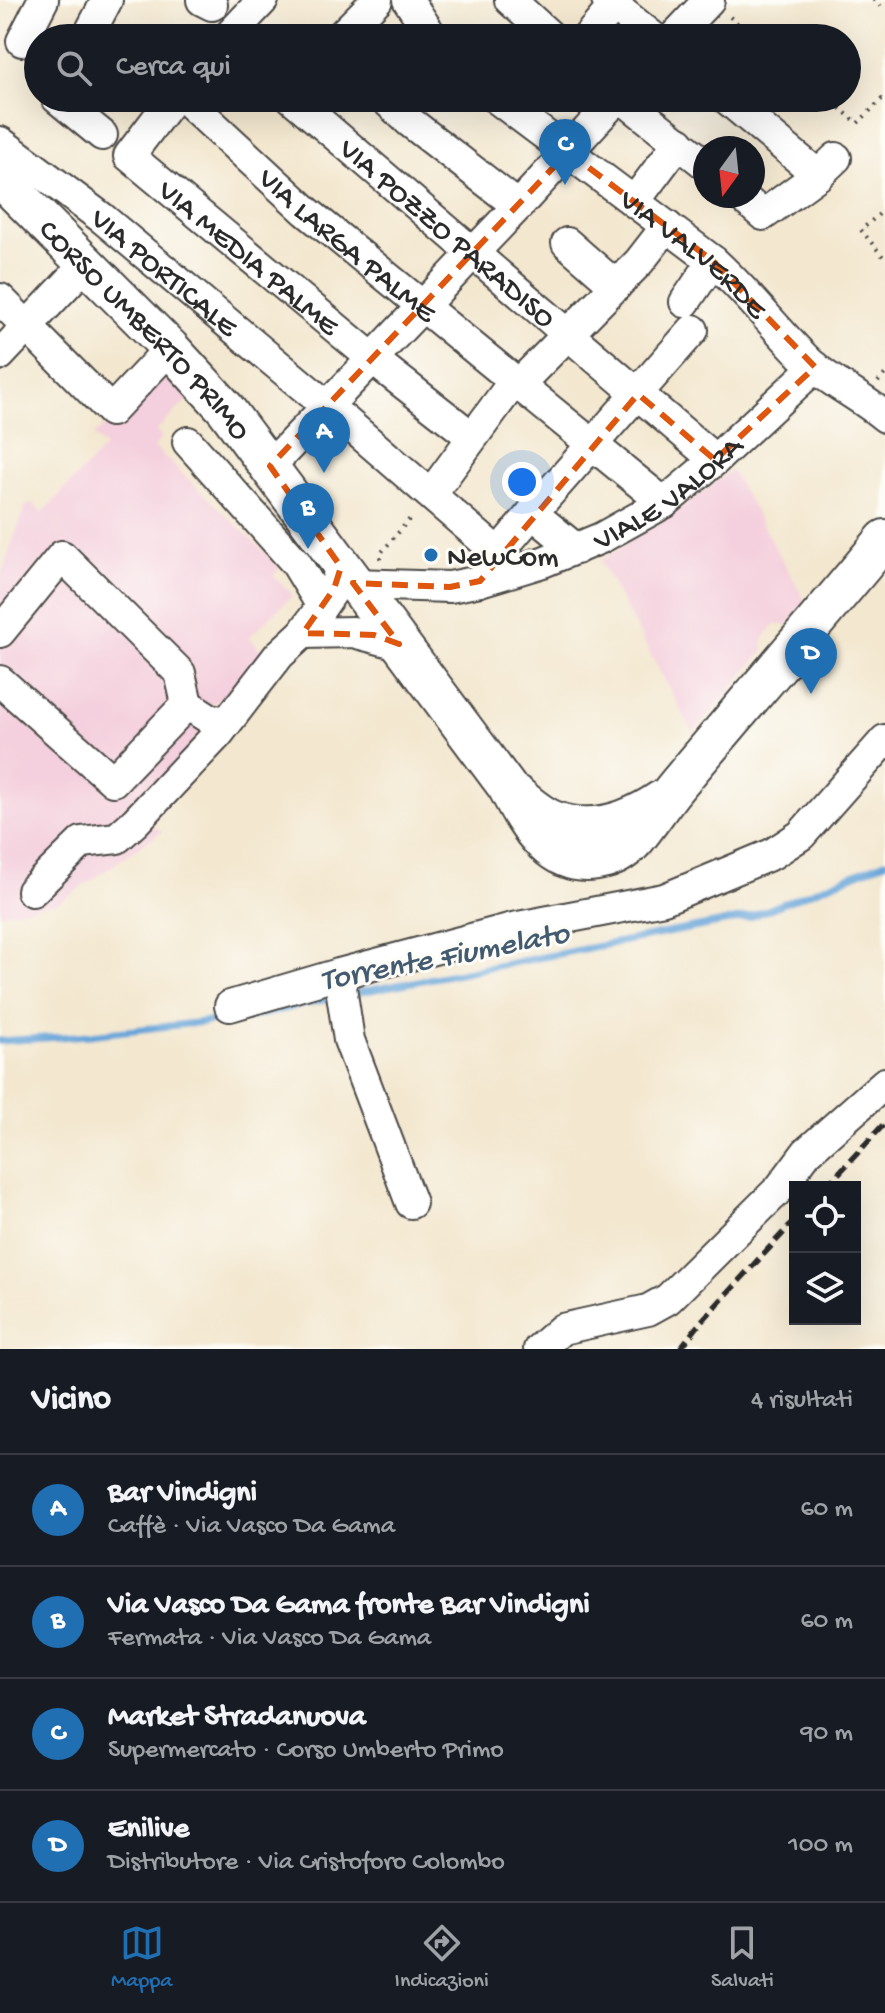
<!DOCTYPE html>
<html lang="it">
<meta charset="utf-8">
<style>
:root{--surface:#171b24;--page:#242831;--text:#f1f3f6;--muted:#9ea1a6;--line:#363941;--accent:#1f6fb2}
body{margin:0;font-family:"Gochi Hand",sans-serif;background:var(--page);color:var(--text)}
.controls{position:absolute;right:24px;bottom:24px;display:grid;overflow:hidden;border-radius:0px;box-shadow:0 8px 32px #0002}
.controls button{width:72px;height:72px;display:grid;place-items:center;padding:0;border:0;border-bottom:2px solid var(--line);background:var(--surface);color:var(--text);font:40px sans-serif}
.compass{position:absolute;left:693px;top:136px;width:72px;height:72px;border-radius:50%;background:var(--surface);box-shadow:0 8px 32px #0002;rotate:195deg}
.you{position:absolute;left:522px;top:482px;width:28px;height:28px;margin:-20px;border:6px solid #fff;border-radius:50%;background:#1a73e8;box-shadow:0 0 0 12px #1a73e833}
.badge{display:grid;place-items:center;width:52px;height:52px;border-radius:50%;background:var(--accent);color:#fff;font-size:26px;font-weight:700}
.pin{position:absolute;translate:-50% -66px;filter:drop-shadow(0 2px 4px #0008)}
.pin::after{content:'';position:absolute;top:42px;width:28px;height:24px;background:inherit;clip-path:polygon(0 0,100% 0,50% 100%)}
.list{margin:0;padding:0;list-style:none}
h2{display:flex;justify-content:space-between;align-items:center;height:104px;margin:0;padding:0 32px;font-size:34px}
h2 small{font-size:26px;font-weight:400;color:var(--muted)}
.list li{display:grid;grid-template-columns:52px 1fr auto;gap:24px;align-items:center;box-sizing:border-box;height:112px;padding:0 32px;border-top:2px solid var(--line)}
.list b{display:block;font-size:30px;white-space:nowrap}
.list p{margin:0;font-size:26px;white-space:nowrap;color:var(--muted)}
.list em{font-size:26px;font-style:normal;color:var(--muted)}
.icon{flex:none;width:44px;height:44px;fill:none;stroke:currentColor;stroke-width:2;stroke-linecap:round;stroke-linejoin:round}
.map{position:relative;flex:none;width:885px;height:1349px;overflow:hidden}
.search{position:absolute;background:var(--surface);box-shadow:0 8px 32px #0002;left:24px;right:24px;top:24px;height:88px;display:flex;align-items:center;gap:20px;box-sizing:border-box;padding:0 28px;border-radius:44px;color:var(--muted);font-size:30px}
.sheet{height:552px;background:var(--surface)}
nav{display:flex;justify-content:space-around;align-items:center;box-sizing:border-box;height:112px;border-top:2px solid var(--line);background:var(--surface);font-size:22px;color:var(--muted)}
nav a{display:grid;justify-items:center;gap:4px}
nav .on{color:var(--accent)}
.map>svg:first-child{display:block}
.built{fill:#f4cfdd}
.lines{fill:none;stroke-linecap:round;stroke-linejoin:round}
.stream{stroke:#66a4d8;stroke-width:7}
.minor-casing{stroke:#494744;stroke-width:34}
.major-casing{stroke:#494744;stroke-width:42}
.path{stroke:#494744;stroke-width:4;stroke-dasharray:2 6;stroke-linecap:butt}
.minor{stroke:#fff;stroke-width:30}
.major{stroke:#fff;stroke-width:38}
.rail{stroke:#2b2b2b;stroke-width:6;stroke-dasharray:12 6;stroke-linecap:butt}
.marked{fill:none;stroke:#df570e;stroke-width:6;stroke-dasharray:16 10;stroke-linejoin:round}
.poi-dot{fill:#1f6fb2;stroke:#fdfcf7;stroke-width:3}
.labels{text-anchor:middle;stroke-width:6;stroke-linejoin:round;paint-order:stroke}
.street-label{font-size:30px;fill:#2b2b2b;stroke:#fdfcf7}
.poi-label{font-size:30px;fill:#2b2b2b;stroke:#fdfcf7;text-anchor:start}
.water-label{font-size:32px;font-style:italic;fill:#435b70;stroke:#fdfcf7}
</style>
<div class="map">
<svg width="885" height="1349" viewBox="0 0 885 1349">
<rect width="100%" height="100%" fill="#fdfcf7"/>
<filter id="ink" filterUnits="userSpaceOnUse"><feTurbulence type="fractalNoise" baseFrequency=".0125" numOctaves="2"/><feDisplacementMap in="SourceGraphic" scale="16" xChannelSelector="R" yChannelSelector="G"/><feConvolveMatrix kernelMatrix="1 2 1 2 8 2 1 2 1" color-interpolation-filters="sRGB"/></filter>
<filter id="wash" filterUnits="userSpaceOnUse"><feTurbulence type="fractalNoise" baseFrequency=".006" numOctaves="4" result="noise"/><feDisplacementMap in="SourceGraphic" scale="32" xChannelSelector="R" yChannelSelector="G"/><feGaussianBlur stdDeviation="1.8" result="paint"/><feColorMatrix in="noise" values="0 0 0 0 0 0 0 0 0 0 0 0 0 0 0 0 0 1.4 0 .05"/><feComposite in="paint" operator="in"/></filter>
<g filter="url(#wash)">
<rect width="100%" height="100%" fill="#f3e7cf"/>
<!-- built -->
<path class="built" d="M 168,363 L 189,398 L 156,431 L 162,438 L 154,447 L 281,567 L 273,576 L 293,595 L 249,637 L 265,655 L 228,695 L 210,705 L 210,727 L 152,825 L 162,831 L 60,902 L 0,914 L 0,577 L 25,507 L 32,503 L 42,513 L 105,447 L 94,436 Z
M 731,470 L 806,602 L 787,625 L 775,624 L 763,639 L 764,651 L 693,733 L 600,561 L 686,504 Z"/>
<g class="lines">
<!-- stream -->
<path class="stream" d="M 350,994 L 750,917 L 885,862
M 0,1041 L 90,1035 L 256,1016 L 334,997"/>
</g>
</g>
<g filter="url(#ink)">
<g class="lines">
<defs>
<g id="minor">
<path d="M 202,0 L 212,5"/>
<path d="M 408,0 L 433,38"/>
<path d="M 510,0 L 552,38"/>
<path d="M 607,0 L 654,38"/>
<path d="M 87,38 L 107,0"/>
<path d="M 227,38 L 263,0"/>
<path d="M 339,38 L 377,0"/>
<path d="M 587,38 L 614,6"/>
<path d="M 673,38 L 709,0"/>
<path d="M 22,41 L 43,0"/>
<path d="M 57,98 L 102,135"/>
<path id="s1" d="M 173,98 L 129,156 L 372,358"/>
<path id="s2" d="M 184,98 L 306,211 L 664,503"/>
<path id="s3" d="M 292,98 L 715,460"/>
<path d="M 384,98 L 410,122 L 518,206"/>
<path id="s4" d="M 496,98 L 713,261 C 749,293 778,333 813,366 C 834,384 863,398 885,417"/>
<path d="M 622,98 L 705,164"/>
<path d="M 726,98 L 818,175"/>
<path id="s5" d="M 0,142 L 102,218 L 328,407"/>
<path d="M 741,196 L 763,215 L 818,175 L 836,158"/>
<path d="M 634,202 L 679,142"/>
<path d="M 567,243 L 616,286"/>
<path d="M 0,299 L 111,411 L 170,348"/>
<path d="M 685,302 L 713,261"/>
<path d="M 0,355 L 86,264"/>
<path d="M 385,369 L 472,437"/>
<path d="M 343,419 L 512,565"/>
<path d="M 188,442 L 296,563 L 322,606"/>
<path d="M 270,466 L 518,206 L 617,98"/>
<path d="M 431,494 L 506,392 L 519,384 L 639,262 L 667,226"/>
<path d="M 532,513 L 576,549"/>
<path d="M 480,581 L 499,552 L 532,513 L 693,330"/>
<path id="s6" d="M 354,584 L 450,587 L 480,581 L 543,562 L 601,538 L 664,503 L 715,460 L 815,367"/>
<path d="M 0,632 L 62,556 L 180,673 L 187,704 L 210,719 L 226,722"/>
<path d="M 303,633 L 353,632 L 399,644"/>
<path d="M 0,681 L 113,781 L 187,704"/>
<path d="M 32,891 L 82,842 L 117,838 L 135,822 L 218,734 L 279,655 L 303,633 L 334,589 L 341,567"/>
<path d="M 339,974 L 349,1040 L 411,1203"/>
<path d="M 230,1006 L 339,974 L 513,928 L 664,899 L 772,854 L 801,835 L 885,740"/>
<path d="M 539,1349 L 562,1329 L 648,1310 L 668,1299 L 780,1188 L 807,1152 L 885,1083"/>
</g>
<g id="major">
<path id="s7" d="M 0,178 L 170,348 L 225,408 L 507,787 C 527,826 553,874 606,859 C 617,856 628,848 636,839 C 650,822 662,803 676,786 C 746,703 816,622 885,539"/>
<path d="M 517,795 C 528,804 540,815 553,820 C 591,835 630,821 661,800"/>
</g>
</defs>
<!-- minor casing -->
<use href="#minor" class="minor-casing"/>
<!-- major casing -->
<use href="#major" class="major-casing"/>
<!-- path -->
<path class="path" d="M 873,0 L 885,9
M 730,17 L 755,38
M 827,98 L 858,123 L 882,99 L 885,101
M 885,209 L 861,230 L 885,259
M 878,382 L 885,374
M 380,559 L 381,553 L 413,515"/>
<!-- minor -->
<use href="#minor" class="minor"/>
<!-- major -->
<use href="#major" class="major"/>
<!-- rail -->
<path class="rail" d="M 826,1187 L 885,1123
M 680,1349 L 700,1323 L 795,1220"/>
</g>
</g>
<!-- marked area -->
<path class="marked" d="M 568,152 L 713,261 L 815,367 L 715,460 L 638,394 L 480,581 L 450,587 L 353,583 L 399,644 L 374,635 L 303,633 L 334,589 L 341,567 L 270,466 Z"/>
<!-- markers -->
<circle class="poi-dot" cx="431" cy="555" r="8"/>
<g class="labels">
<!-- street labels -->
<g class="street-label">
<text dy="10" stroke="none"><textPath href="#s3" startOffset="206">VIA POZZO PARADISO</textPath></text>
<text dy="10" stroke="none"><textPath href="#s2" startOffset="220">VIA LARGA PALME</textPath></text>
<text dy="10" stroke="none"><textPath href="#s4" startOffset="252">VIA VALVERDE</textPath></text>
<text dy="10" stroke="none"><textPath href="#s1" startOffset="230">VIA MEDIA PALME</textPath></text>
<text dy="10" stroke="none"><textPath href="#s5" startOffset="210">VIA PORTICALE</textPath></text>
<text dy="10" stroke="none"><textPath href="#s7" startOffset="210">CORSO UMBERTO PRIMO</textPath></text>
<text dy="10" stroke="none"><textPath href="#s6" startOffset="336">VIALE VALORA</textPath></text>
</g>
<!-- poi labels -->
<g class="poi-label">
<text x="447" y="565">NewCom</text>
</g>
<!-- water labels -->
<g class="water-label">
<text transform="translate(444 954) rotate(-11)" y="11">Torrente Fiumelato</text>
</g>
</g>
</svg>
<div class="controls">
<button><svg class="icon" aria-label="locate" viewBox="0 0 24 24"><circle cx="12" cy="12" r="6"/><path d="M12 2v4M12 18v4M2 12h4M18 12h4"/></svg></button>
<button><svg class="icon" aria-label="layers" viewBox="0 0 24 24"><path d="M12 4l9 5-9 5-9-5zM3 14l9 5 9-5"/></svg></button>
</div>
<svg class="compass" viewBox="-18 -18 36 36"><path d="M0-13l5 13h-10z" fill="#e53935"/><path d="M0 13l5-13h-10z" fill="#9ea1a6"/></svg>
<div class="you"></div>
<div class="pin badge" style="left:324px;top:473px">A</div>
<div class="pin badge" style="left:308px;top:549px">B</div>
<div class="pin badge" style="left:565px;top:185px">C</div>
<div class="pin badge" style="left:811px;top:694px">D</div>
<div class="search"><svg class="icon" aria-label="search" viewBox="0 0 24 24"><circle cx="10" cy="10" r="6"/><path d="M15 15l6 6"/></svg>Cerca qui</div>
</div>
<section class="sheet">
<h2>Vicino<small>4 risultati</small></h2>
<ul class="list">
<li><span class="badge">A</span><div><b>Bar Vindigni</b><p>Caffè · Via Vasco Da Gama</p></div><em>60 m</em></li>
<li><span class="badge">B</span><div><b>Via Vasco Da Gama fronte Bar Vindigni</b><p>Fermata · Via Vasco Da Gama</p></div><em>60 m</em></li>
<li><span class="badge">C</span><div><b>Market Stradanuova</b><p>Supermercato · Corso Umberto Primo</p></div><em>90 m</em></li>
<li><span class="badge">D</span><div><b>Enilive</b><p>Distributore · Via Cristoforo Colombo</p></div><em>100 m</em></li>
</ul>
</section>
<nav>
<a class="on"><svg class="icon" aria-label="map" viewBox="0 0 24 24"><path d="M3 6l6-2 6 2 6-2v14l-6 2-6-2-6 2zM9 4v14M15 6v14"/></svg>Mappa</a>
<a><svg class="icon" aria-label="directions" viewBox="0 0 24 24"><path d="M12 3l9 9-9 9-9-9zM9 14v-3h6M13 9l2 2-2 2"/></svg>Indicazioni</a>
<a><svg class="icon" aria-label="saved" viewBox="0 0 24 24"><path d="M7 4h10v16l-5-4-5 4z"/></svg>Salvati</a>
</nav>
